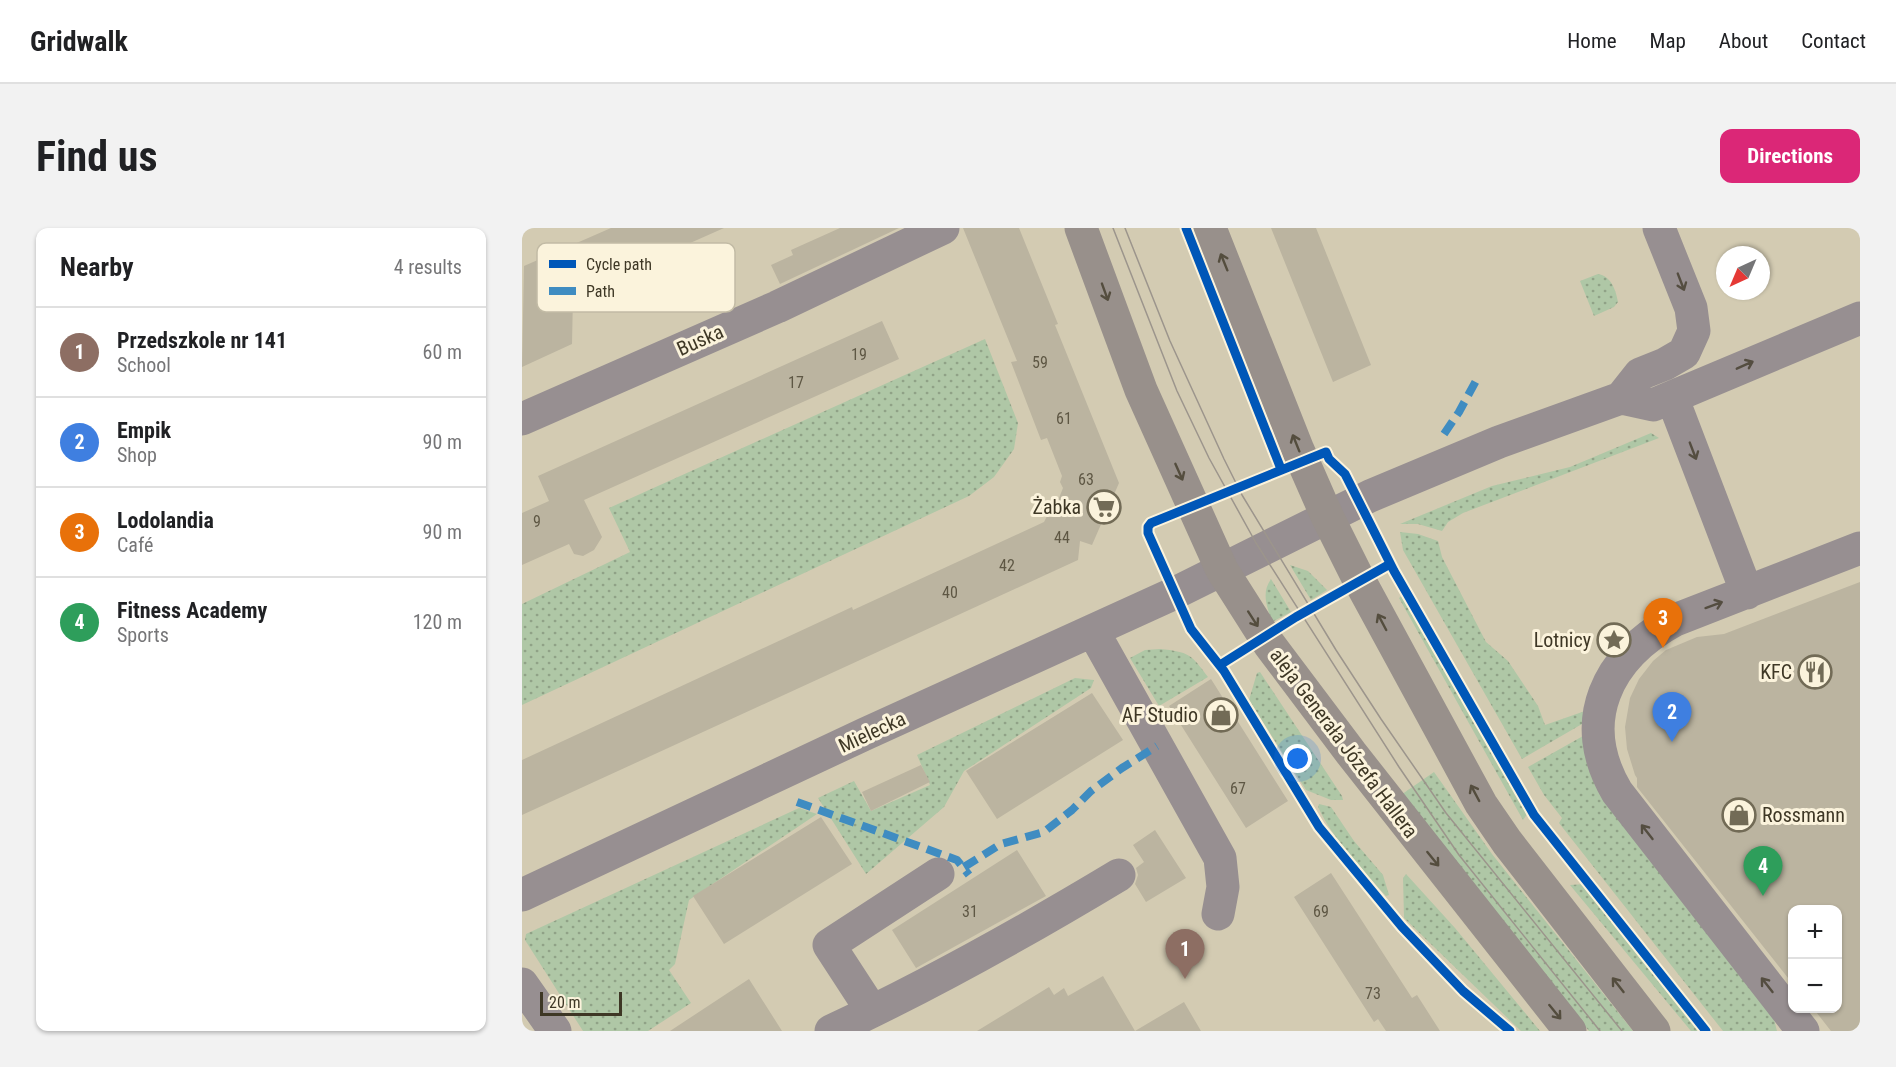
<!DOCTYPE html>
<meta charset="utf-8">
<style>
:root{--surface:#fff;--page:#f2f2f2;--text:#202124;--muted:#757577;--line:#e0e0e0;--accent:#db2777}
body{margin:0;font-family:"Roboto Condensed",sans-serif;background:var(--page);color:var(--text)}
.controls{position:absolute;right:18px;bottom:18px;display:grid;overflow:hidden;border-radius:12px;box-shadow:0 2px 4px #0004}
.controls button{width:54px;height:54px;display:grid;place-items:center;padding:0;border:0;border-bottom:2px solid var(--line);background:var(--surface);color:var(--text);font:30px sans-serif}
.compass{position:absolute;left:1194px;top:18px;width:54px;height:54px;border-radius:50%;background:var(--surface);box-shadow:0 2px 4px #0004;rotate:224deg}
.scale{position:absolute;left:18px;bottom:15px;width:82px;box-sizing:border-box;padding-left:6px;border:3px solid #3e3725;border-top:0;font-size:16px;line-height:21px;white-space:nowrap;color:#3e3725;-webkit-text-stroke:4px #fbf3dc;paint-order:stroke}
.you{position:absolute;left:776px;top:531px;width:21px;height:21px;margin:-15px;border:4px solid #fff;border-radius:50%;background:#1a73e8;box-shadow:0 0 0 9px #1a73e833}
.badge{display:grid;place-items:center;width:39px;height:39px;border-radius:50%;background:var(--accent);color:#fff;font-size:20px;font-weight:700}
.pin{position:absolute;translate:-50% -50px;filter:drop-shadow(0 2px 3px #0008)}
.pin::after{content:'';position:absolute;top:32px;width:21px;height:18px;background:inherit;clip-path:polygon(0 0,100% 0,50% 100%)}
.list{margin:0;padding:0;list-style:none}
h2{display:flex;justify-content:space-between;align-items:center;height:78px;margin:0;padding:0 24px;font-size:26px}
h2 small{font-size:20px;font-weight:400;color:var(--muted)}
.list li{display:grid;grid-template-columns:39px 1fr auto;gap:18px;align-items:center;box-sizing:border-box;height:90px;padding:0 24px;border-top:2px solid var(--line)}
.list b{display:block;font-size:22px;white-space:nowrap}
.list p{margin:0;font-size:20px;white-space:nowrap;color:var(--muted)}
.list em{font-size:20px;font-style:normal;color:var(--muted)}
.map{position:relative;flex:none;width:1338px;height:803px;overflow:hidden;border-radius:12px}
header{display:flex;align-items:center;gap:36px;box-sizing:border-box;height:84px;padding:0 30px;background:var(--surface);border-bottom:2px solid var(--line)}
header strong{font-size:28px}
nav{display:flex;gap:33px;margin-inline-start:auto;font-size:21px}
.intro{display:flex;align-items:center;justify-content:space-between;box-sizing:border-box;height:144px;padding:0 36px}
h1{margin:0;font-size:42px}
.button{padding:15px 27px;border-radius:12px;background:var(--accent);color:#fff;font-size:21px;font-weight:700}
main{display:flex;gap:36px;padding:0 36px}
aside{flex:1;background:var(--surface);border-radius:12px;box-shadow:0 2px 4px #0004}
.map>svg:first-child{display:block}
.grass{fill:url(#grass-dots)}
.building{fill:#bbb4a0}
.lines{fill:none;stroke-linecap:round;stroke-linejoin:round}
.minor{stroke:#978f91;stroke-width:33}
.major{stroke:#98908b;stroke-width:33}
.tram{stroke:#9c958c;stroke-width:1.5}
.quiet{stroke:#3f8cc1;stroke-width:8;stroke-dasharray:15 8;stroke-linecap:butt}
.cycleway-casing{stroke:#fbf3dc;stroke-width:13}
.cycleway{stroke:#0057b8;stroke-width:9}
.oneway{stroke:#544d3e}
.oneway2{stroke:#544d40}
.labels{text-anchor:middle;stroke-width:6;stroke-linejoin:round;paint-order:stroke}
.number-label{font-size:16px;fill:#5e5744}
.street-label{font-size:20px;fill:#3e3725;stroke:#fbf3dc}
.poi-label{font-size:20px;fill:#3e3725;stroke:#fbf3dc;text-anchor:end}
.key{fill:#fbf3dc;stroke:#c2bba5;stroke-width:1.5}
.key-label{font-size:16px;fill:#3e3725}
</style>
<header>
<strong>Gridwalk</strong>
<nav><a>Home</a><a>Map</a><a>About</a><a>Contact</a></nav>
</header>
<div class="intro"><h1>Find us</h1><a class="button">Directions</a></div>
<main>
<aside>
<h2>Nearby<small>4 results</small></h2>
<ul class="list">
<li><span class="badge" style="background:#8d6e63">1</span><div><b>Przedszkole nr 141</b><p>School</p></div><em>60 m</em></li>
<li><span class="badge" style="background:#3f7fe0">2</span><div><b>Empik</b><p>Shop</p></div><em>90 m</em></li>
<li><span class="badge" style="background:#e8710a">3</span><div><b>Lodolandia</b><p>Café</p></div><em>90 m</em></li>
<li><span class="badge" style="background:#2e9e5b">4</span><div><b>Fitness Academy</b><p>Sports</p></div><em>120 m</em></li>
</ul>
</aside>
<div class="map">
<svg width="1338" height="803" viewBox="0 0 1338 803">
<defs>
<pattern id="grass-dots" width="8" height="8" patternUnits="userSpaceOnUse" patternTransform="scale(1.5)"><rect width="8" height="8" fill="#afc7a6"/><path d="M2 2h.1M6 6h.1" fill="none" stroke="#90a287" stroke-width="1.8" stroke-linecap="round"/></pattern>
</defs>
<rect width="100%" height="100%" fill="#d3cbb2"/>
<!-- grass -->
<path class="grass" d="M 1076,46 C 1089,48 1094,62 1096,74 L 1092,79 L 1072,88 L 1058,53 Z
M 463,111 L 496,195 L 492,221 L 472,249 L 447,268 L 0,477 L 0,376 L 108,324 L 87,280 Z
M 1129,205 L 1137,210 L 941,285 L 926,294 L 920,303 L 896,296 L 878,296 L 970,258 L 1048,239 Z
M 878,304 L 896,306 L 916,313 L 920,329 L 964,414 L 986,433 L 1016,478 L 1023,497 L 1063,483 L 1060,496 L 1000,531 L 881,322 Z
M 768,337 L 786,343 L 805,362 L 789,372 Z
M 749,351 L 769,384 L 750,394 C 745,378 739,365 749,351 Z
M 881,367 L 1006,585 L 1001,592 L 877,370 Z
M 638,421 C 667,424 669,426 686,449 L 637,478 L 608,430 L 623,422 Z
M 738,444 L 820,568 L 821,572 L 809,572 L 784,562 L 727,472 L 735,445 Z
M 553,450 L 572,452 L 569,460 L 442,543 L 422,579 L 344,646 L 296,570 L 332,553 L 349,583 L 408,557 L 395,527 Z
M 1061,508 L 1065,534 L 1080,570 L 1251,787 L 1255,803 L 1201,803 L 1037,595 L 1040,590 L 1022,567 L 1006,539 Z
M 912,544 L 970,626 L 1111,803 L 1067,803 L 876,569 Z
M 797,576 L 809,579 L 832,613 L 861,647 L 867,667 L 864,668 C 839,640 812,613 796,579 Z
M 277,580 L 295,586 L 167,672 L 153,736 L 147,742 L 169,775 L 126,803 L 61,803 L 3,712 L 4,706 Z
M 884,646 L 933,700 L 1018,803 L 999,803 L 882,690 L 881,650 Z
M 1062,656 L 1179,803 L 1169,803 L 1048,657 Z"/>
<!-- building -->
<path class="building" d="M 89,0 L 202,0 L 51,67 L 50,116 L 0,139 L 2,38 Z
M 318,0 L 377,0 L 258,56 L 249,37 L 271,27 L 269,22 Z
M 441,0 L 497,0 L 536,96 L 533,97 L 597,255 L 570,317 L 558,313 L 556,332 L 0,587 L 0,532 L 330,379 L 331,382 L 522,294 L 525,288 L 531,285 L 541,260 L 538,254 L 540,248 L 525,210 L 519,212 L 489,134 L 495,133 Z
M 749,0 L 794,0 L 849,137 L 811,154 Z
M 360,93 L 377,131 L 62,272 L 80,309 L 72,322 L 61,328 L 52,326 L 47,316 L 0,337 L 0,285 L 27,273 L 16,248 Z
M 1338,354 L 1338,803 L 1309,803 L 1291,780 L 1316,780 L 1316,681 L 1270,681 L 1270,755 L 1115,559 L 1115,550 L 1113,547 L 1105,521 L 1103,499 L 1108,470 L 1117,451 L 1131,433 L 1144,422 L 1175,409 L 1202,406 Z
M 689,451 L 766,573 L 724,600 L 647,478 Z
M 570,465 L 601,512 L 475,591 L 444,543 Z
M 399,537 L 408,554 L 349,583 L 340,564 Z
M 299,589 L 330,636 L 202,716 L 171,668 Z
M 633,602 L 664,650 L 624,674 L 613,656 L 616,647 L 614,640 L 622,634 L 611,617 Z
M 495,622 L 524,668 L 394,740 L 370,702 Z
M 809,645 L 890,770 L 895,767 L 918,803 L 864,803 L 856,791 L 852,794 L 772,669 Z
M 581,748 L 613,803 L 455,803 L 527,759 L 532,767 L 542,760 L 546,768 Z
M 227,751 L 260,803 L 148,803 Z
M 662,774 L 679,803 L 613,803 Z"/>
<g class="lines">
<!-- minor -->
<path class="minor" d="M 1150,169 L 1225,365
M 1099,170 L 1118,146 L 1143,136 L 1162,125 L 1172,103 L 1169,80 L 1137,0
M 0,191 L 255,79 L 421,0
M 571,403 L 698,630 L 701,659 L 696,686
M 0,667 L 343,506 L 653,365 L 848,268 L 977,214 L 1099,170 L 1131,177 L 1338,90
M 0,756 L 33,803
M 350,783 L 307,717 L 416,646
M 309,803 C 408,757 504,703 597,647
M 1281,803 L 1095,564 C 1053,493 1085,429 1153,392 L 1338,320"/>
<!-- major -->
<path class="major" d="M 559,0 L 619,162 L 700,342 L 747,416 L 829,525 L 1048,803
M 688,0 L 776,222 L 805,288 L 835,348 L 959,576 L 985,614 L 1132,803"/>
<!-- tram -->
<path class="tram" d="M 591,0 L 655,163 L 687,230 L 734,315 L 877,539 L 937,627 L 1078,803
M 603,0 L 648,113 L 702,231 L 720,267 L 814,422 L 859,491 L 924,585 L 1100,803"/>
<!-- quiet -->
<path class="quiet" d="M 922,206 L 937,184 L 956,149
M 275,574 L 435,632 L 447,647
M 442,639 L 479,616 L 522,604 L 550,582 L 569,563 L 600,540 L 635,518"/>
<defs>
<path id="cycleway" d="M 664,0 L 759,241
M 698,437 L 774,389 L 868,336
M 988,803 L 941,763 L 880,699 L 797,599 L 702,443 L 669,401 L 626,305 L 626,299 L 629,295 L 804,224 L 807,231 L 823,246 L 872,343 L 1012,587 L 1184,803"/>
</defs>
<!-- cycleway casing -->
<use href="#cycleway" class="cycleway-casing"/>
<!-- cycleway -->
<use href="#cycleway" class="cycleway"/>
</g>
<!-- one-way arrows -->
<defs><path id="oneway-shaft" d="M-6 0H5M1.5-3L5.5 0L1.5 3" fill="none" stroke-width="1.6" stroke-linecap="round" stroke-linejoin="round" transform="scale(1.5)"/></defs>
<g class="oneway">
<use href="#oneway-shaft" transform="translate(702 34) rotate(-112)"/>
<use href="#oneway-shaft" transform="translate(583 64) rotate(70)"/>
<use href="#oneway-shaft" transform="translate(774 215) rotate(-112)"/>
<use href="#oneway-shaft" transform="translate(657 244) rotate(66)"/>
<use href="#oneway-shaft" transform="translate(731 391) rotate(57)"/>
<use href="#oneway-shaft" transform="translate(860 394) rotate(-118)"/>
<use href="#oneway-shaft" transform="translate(953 565) rotate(-118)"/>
<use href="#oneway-shaft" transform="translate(911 631) rotate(51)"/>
<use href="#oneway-shaft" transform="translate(1096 757) rotate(-128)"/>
<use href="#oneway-shaft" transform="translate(1033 784) rotate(51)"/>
</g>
<g class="oneway2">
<use href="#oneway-shaft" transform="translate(1159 54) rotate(69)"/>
<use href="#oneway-shaft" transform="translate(1223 137) rotate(-24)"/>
<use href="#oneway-shaft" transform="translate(1171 223) rotate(69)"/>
<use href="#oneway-shaft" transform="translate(1192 377) rotate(-20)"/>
<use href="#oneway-shaft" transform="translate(1125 604) rotate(-128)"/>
<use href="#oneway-shaft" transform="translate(1245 757) rotate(-128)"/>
</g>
<!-- icons -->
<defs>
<symbol id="supermarket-ring" viewBox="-11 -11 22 22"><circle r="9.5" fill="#fbf3dc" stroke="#726b56" stroke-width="1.5"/><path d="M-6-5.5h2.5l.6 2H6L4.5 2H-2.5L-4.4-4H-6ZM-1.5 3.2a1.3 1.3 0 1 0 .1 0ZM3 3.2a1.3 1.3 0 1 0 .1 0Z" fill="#726b56"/></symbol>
<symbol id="sight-ring" viewBox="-11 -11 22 22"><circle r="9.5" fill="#fbf3dc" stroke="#726b56" stroke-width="1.5"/><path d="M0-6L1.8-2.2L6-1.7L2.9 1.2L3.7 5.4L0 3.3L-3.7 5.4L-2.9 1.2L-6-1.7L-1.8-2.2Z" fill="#726b56"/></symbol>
<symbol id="restaurant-ring" viewBox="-11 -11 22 22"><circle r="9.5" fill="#fbf3dc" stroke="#726b56" stroke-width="1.5"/><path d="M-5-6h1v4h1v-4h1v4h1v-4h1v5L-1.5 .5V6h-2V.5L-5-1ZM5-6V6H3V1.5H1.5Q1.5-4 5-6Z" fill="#726b56"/></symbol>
<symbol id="shop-ring" viewBox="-11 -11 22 22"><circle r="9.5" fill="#fbf3dc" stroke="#726b56" stroke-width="1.5"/><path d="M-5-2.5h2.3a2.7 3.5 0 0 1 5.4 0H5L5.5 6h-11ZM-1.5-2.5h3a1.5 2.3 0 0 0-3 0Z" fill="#726b56"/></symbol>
</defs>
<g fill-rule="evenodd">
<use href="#supermarket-ring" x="563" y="260" width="38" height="38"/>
<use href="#sight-ring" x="1073" y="393" width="38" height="38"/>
<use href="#restaurant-ring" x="1274" y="425" width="38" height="38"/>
<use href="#shop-ring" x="680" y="468" width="38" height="38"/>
<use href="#shop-ring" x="1198" y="568" width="38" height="38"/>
</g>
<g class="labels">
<!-- number labels -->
<g class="number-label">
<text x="337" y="132">19</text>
<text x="518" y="140">59</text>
<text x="274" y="160">17</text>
<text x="542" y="196">61</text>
<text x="564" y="257">63</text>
<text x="15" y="299">9</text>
<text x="540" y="315">44</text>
<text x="485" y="343">42</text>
<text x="428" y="370">40</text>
<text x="716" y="566">67</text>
<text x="448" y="689">31</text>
<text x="799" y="689">69</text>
<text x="851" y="771">73</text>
</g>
<!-- street labels -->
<g class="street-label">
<text transform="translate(178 112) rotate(-24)" y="7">Buska</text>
<text transform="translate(350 504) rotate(-25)" y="7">Mielecka</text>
<text transform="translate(822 515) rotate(53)" y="7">aleja Generała Józefa Hallera</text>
</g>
<!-- poi labels -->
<g class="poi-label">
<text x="559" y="286">Żabka</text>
<text x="1069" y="419">Lotnicy</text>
<text x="1270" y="451">KFC</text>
<text x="676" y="494">AF Studio</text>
<text x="1240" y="594" text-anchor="start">Rossmann</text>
</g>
</g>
<!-- legend -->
<rect x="15" y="15" width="198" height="69" rx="9" class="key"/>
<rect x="27" y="32" width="27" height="8" fill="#0057b8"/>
<rect x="27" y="59" width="27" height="8" fill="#3f8cc1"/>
<g class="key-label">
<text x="64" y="42">Cycle path</text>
<text x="64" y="69">Path</text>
</g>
</svg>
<div class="controls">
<button>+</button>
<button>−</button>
</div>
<svg class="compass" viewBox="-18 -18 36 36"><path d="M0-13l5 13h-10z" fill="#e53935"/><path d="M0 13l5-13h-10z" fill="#757577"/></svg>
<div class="scale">20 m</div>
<div class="you"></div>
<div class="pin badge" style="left:663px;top:751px;background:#8d6e63">1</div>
<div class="pin badge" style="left:1150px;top:514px;background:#3f7fe0">2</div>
<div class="pin badge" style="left:1141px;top:420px;background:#e8710a">3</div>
<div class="pin badge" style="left:1241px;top:668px;background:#2e9e5b">4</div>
</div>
</main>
